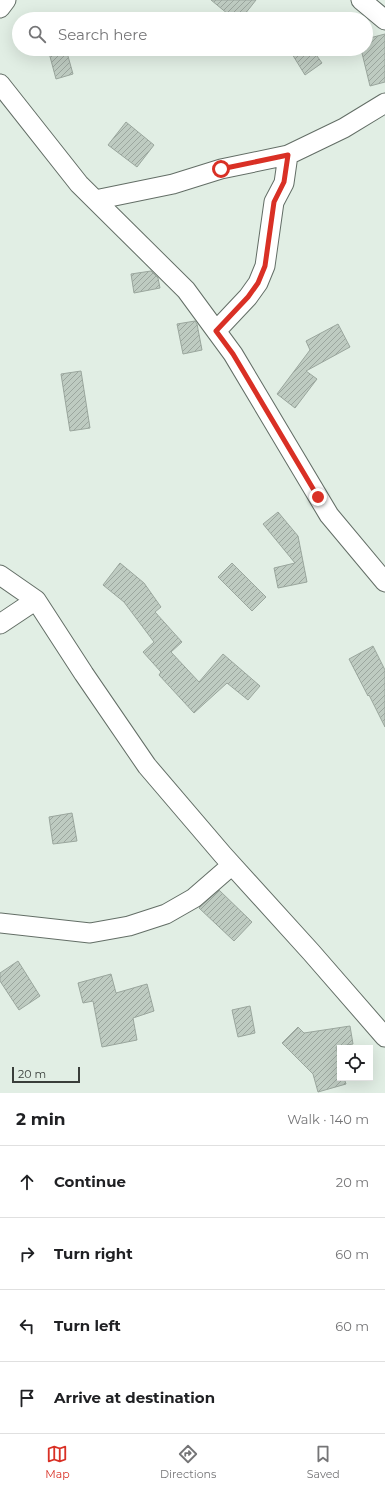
<!DOCTYPE html>
<meta charset="utf-8">
<style>
:root{--surface:#fff;--page:#f6f6f6;--text:#202124;--muted:#757577;--line:#e0e0e0;--accent:#d93025}
body{margin:0;font-family:Montserrat,sans-serif;background:var(--page);color:var(--text)}
.controls{position:absolute;right:12px;bottom:12px;display:grid;overflow:hidden;border-radius:0px;box-shadow:0 4px 16px #0002}
.controls button{width:36px;height:36px;display:grid;place-items:center;padding:0;border:0;border-bottom:1px solid var(--line);background:var(--surface);color:var(--text);font:20px sans-serif}
.scale{position:absolute;left:12px;bottom:10px;width:68px;box-sizing:border-box;padding-left:4px;border:2px solid #393e3a;border-top:0;font-size:11px;line-height:14px;white-space:nowrap;color:#393e3a;-webkit-text-stroke:3px #e1eee4;paint-order:stroke}
.stop{position:absolute;width:12px;height:12px;margin:-9px;border:3px solid #d93025;border-radius:50%;background:#fff}
.stop.end{background:#d93025;border-color:#fff;box-shadow:0 1px 4px #0008}
.list{margin:0;padding:0;list-style:none}
h2{display:flex;justify-content:space-between;align-items:center;height:52px;margin:0;padding:0 16px;font-size:17px}
h2 small{font-size:13px;font-weight:400;color:var(--muted)}
.list li{display:grid;grid-template-columns:26px 1fr auto;gap:12px;align-items:center;box-sizing:border-box;height:72px;padding:0 16px;border-top:1px solid var(--line)}
.list b{display:block;font-size:15px;white-space:nowrap}
.list em{font-size:13px;font-style:normal;color:var(--muted)}
.icon{flex:none;width:22px;height:22px;fill:none;stroke:currentColor;stroke-width:2;stroke-linecap:round;stroke-linejoin:round}
.map{position:relative;flex:none;width:385px;height:1093px;overflow:hidden}
.search{position:absolute;background:var(--surface);box-shadow:0 4px 16px #0002;left:12px;right:12px;top:12px;height:44px;display:flex;align-items:center;gap:10px;box-sizing:border-box;padding:0 14px;border-radius:22px;color:var(--muted);font-size:15px}
.sheet{height:340px;background:var(--surface)}
nav{display:flex;justify-content:space-around;align-items:center;box-sizing:border-box;height:56px;border-top:1px solid var(--line);background:var(--surface);font-size:11px;color:var(--muted)}
nav a{display:grid;justify-items:center;gap:2px}
nav .on{color:var(--accent)}
.map>svg:first-child{display:block}
.building{fill:url(#building-hatch);stroke:#9aa69d}
.lines{fill:none;stroke-linecap:round;stroke-linejoin:round}
.minor-casing{stroke:#636e66;stroke-width:21}
.minor{stroke:#fff;stroke-width:19}
.route{stroke:#d93025;stroke-width:5}
</style>
<div class="map">
<svg width="385" height="1093" viewBox="0 0 385 1093">
<defs>
<pattern id="building-hatch" width="6" height="6" patternUnits="userSpaceOnUse"><rect width="6" height="6" fill="#becbc1"/><path d="M-1 1l2-2M0 6l6-6M5 7l2-2" fill="none" stroke="#9ba69e"/></pattern>
</defs>
<rect width="100%" height="100%" fill="#e1eee4"/>
<!-- building -->
<path class="building" d="M 211,0 L 256,0 L 241,19 L 234,19 Z
M 385,34 L 385,82 L 370,86 L 361,49 L 366,49 L 366,39 Z
M 48,49 L 66,49 L 73,74 L 56,79 Z
M 289,49 L 312,49 L 322,63 L 305,75 Z
M 126,122 L 154,145 L 137,167 L 108,145 Z
M 151,271 L 158,278 L 160,288 L 134,293 L 131,274 Z
M 195,321 L 197,324 L 202,350 L 183,354 L 177,324 Z
M 338,324 L 350,347 L 306,371 L 317,379 L 295,408 L 277,394 L 310,350 L 306,341 Z
M 81,371 L 90,428 L 70,431 L 61,374 Z
M 278,512 L 298,536 L 307,582 L 278,588 L 274,568 L 295,563 L 263,524 Z
M 120,563 L 144,583 L 161,607 L 155,612 L 182,642 L 171,652 L 199,682 L 223,654 L 260,686 L 248,700 L 227,683 L 194,713 L 159,675 L 161,672 L 143,652 L 154,642 L 124,602 L 103,585 Z
M 232,563 L 266,597 L 252,611 L 218,577 Z
M 373,646 L 385,670 L 385,727 L 369,695 L 368,696 L 349,659 Z
M 72,813 L 77,841 L 53,844 L 49,817 Z
M 219,890 L 252,922 L 234,941 L 199,908 Z
M 18,961 L 40,996 L 19,1010 L 0,981 L 0,973 Z
M 111,974 L 116,993 L 147,984 L 154,1011 L 133,1018 L 137,1040 L 102,1047 L 93,1001 L 83,1003 L 78,983 Z
M 250,1006 L 255,1033 L 238,1037 L 232,1010 Z
M 350,1026 L 353,1044 L 336,1047 L 340,1063 L 340,1078 L 344,1078 L 346,1084 L 318,1092 L 313,1074 L 282,1043 L 298,1027 L 304,1033 Z"/>
<g class="lines">
<defs>
<path id="minor" d="M 361,0 L 385,20
M 0,8 L 6,0
M 0,84 L 79,184 L 186,290 L 233,354 L 329,515 L 385,582
M 95,200 L 173,184 L 221,169 L 288,155 L 344,128 L 385,103
M 216,331 L 248,297 L 258,283 L 265,266 L 274,202 L 284,183 L 288,155
M 0,575 L 36,600 L 84,674 L 147,766 L 223,855 L 311,952 L 385,1037
M 0,624 L 36,600
M 0,923 L 90,933 L 129,926 L 166,914 L 194,898 L 232,865"/>
</defs>
<!-- minor casing -->
<use href="#minor" class="minor-casing"/>
<!-- minor -->
<use href="#minor" class="minor"/>
</g>
<g class="lines">
<!-- route -->
<path class="route" d="M 221,169 L 288,155 L 284,182 L 274,202 L 265,266 L 258,283 L 248,297 L 216,331 L 233,354 L 318,497"/>
</g>
</svg>
<div class="controls">
<button><svg class="icon" aria-label="locate" viewBox="0 0 24 24"><circle cx="12" cy="12" r="6"/><path d="M12 2v4M12 18v4M2 12h4M18 12h4"/></svg></button>
</div>
<div class="scale">20 m</div>
<div class="stop" style="left:221px;top:169px"></div>
<div class="stop end" style="left:318px;top:497px"></div>
<div class="search"><svg class="icon" aria-label="search" viewBox="0 0 24 24"><circle cx="10" cy="10" r="6"/><path d="M15 15l6 6"/></svg>Search here</div>
</div>
<section class="sheet">
<h2>2 min<small>Walk · 140 m</small></h2>
<ul class="list">
<li><svg class="icon" aria-label="ahead" viewBox="0 0 24 24"><path d="M12 20V5M6 11l6-6 6 6"/></svg><div><b>Continue</b></div><em>20 m</em></li>
<li><svg class="icon" aria-label="right" viewBox="0 0 24 24"><path d="M7 20v-9h11M14 6l5 5-5 5"/></svg><div><b>Turn right</b></div><em>60 m</em></li>
<li><svg class="icon" aria-label="left" viewBox="0 0 24 24"><path d="M17 20v-9H6M10 6l-5 5 5 5"/></svg><div><b>Turn left</b></div><em>60 m</em></li>
<li><svg class="icon" aria-label="arrive" viewBox="0 0 24 24"><path d="M6 21V4h12l-3 4 3 4H6"/></svg><div><b>Arrive at destination</b></div></li>
</ul>
</section>
<nav>
<a class="on"><svg class="icon" aria-label="map" viewBox="0 0 24 24"><path d="M3 6l6-2 6 2 6-2v14l-6 2-6-2-6 2zM9 4v14M15 6v14"/></svg>Map</a>
<a><svg class="icon" aria-label="directions" viewBox="0 0 24 24"><path d="M12 3l9 9-9 9-9-9zM9 14v-3h6M13 9l2 2-2 2"/></svg>Directions</a>
<a><svg class="icon" aria-label="saved" viewBox="0 0 24 24"><path d="M7 4h10v16l-5-4-5 4z"/></svg>Saved</a>
</nav>
